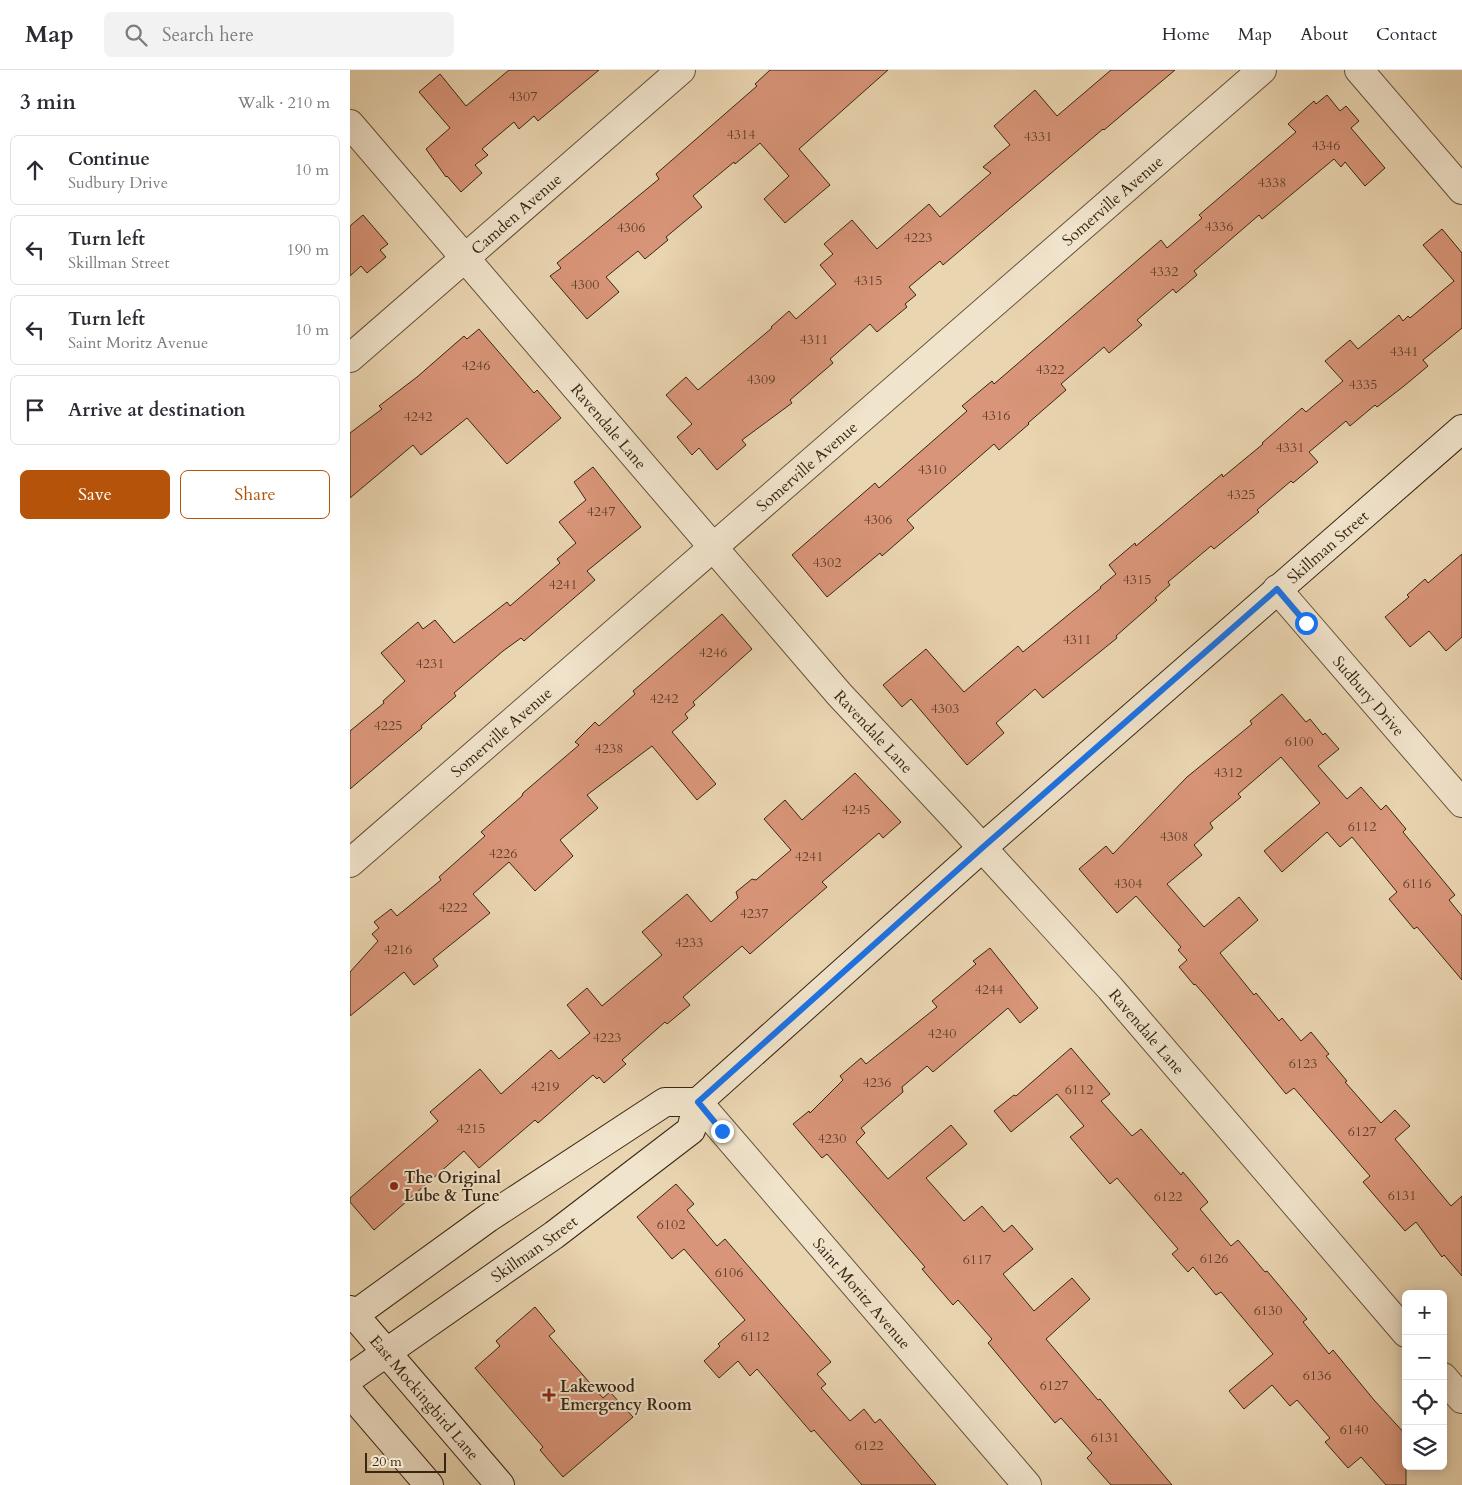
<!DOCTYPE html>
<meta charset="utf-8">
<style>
:root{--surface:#fff;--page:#f2f2f3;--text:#2b2b33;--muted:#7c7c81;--line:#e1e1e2;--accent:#b45309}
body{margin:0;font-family:Cardo,serif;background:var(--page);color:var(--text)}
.controls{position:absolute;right:15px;bottom:15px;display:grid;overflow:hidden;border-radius:8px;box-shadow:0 2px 12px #0003}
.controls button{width:45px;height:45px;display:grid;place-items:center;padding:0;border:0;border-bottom:1px solid var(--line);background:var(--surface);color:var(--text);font:25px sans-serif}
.scale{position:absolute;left:15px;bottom:12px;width:81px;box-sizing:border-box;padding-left:5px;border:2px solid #372612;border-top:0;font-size:14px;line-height:18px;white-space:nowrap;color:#372612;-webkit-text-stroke:4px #f1e4cc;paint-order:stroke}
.stop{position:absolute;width:15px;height:15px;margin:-11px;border:4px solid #1a73e8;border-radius:50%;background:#fff}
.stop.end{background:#1a73e8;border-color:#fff;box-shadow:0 1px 5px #0008}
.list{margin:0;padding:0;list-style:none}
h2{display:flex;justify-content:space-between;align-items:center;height:65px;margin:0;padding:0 20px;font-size:21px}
h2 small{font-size:16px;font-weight:400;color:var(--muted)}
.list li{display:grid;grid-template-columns:32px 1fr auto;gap:15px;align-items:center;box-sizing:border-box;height:70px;margin:0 10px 10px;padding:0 10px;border:1px solid var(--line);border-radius:8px}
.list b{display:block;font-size:19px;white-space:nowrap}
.list p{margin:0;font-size:16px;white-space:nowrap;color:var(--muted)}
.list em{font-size:16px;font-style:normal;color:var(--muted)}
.actions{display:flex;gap:10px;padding:15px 20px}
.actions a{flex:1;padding:11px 0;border:1px solid var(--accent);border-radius:8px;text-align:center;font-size:18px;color:var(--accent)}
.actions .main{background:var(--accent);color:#fff}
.icon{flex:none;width:28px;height:28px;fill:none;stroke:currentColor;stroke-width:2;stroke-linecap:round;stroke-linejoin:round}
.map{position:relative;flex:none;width:1112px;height:1415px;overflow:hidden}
header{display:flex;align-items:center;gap:30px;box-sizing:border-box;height:70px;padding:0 25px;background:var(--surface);border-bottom:1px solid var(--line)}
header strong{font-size:24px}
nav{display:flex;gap:28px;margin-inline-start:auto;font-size:18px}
.search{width:350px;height:45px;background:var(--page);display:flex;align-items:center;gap:12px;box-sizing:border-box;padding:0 18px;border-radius:8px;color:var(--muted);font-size:19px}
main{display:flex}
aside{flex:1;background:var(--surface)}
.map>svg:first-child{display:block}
.building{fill:#d99579;stroke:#372612}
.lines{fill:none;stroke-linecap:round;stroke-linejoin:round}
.street-casing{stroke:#64523a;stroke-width:30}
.secondary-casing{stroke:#372612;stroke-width:30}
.street{stroke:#f1e4cc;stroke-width:28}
.secondary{stroke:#f1e4cc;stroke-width:28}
.route{stroke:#1a73e8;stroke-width:6}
.poi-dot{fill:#8f2418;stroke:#f1e4cc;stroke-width:2}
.labels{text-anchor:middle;stroke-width:4;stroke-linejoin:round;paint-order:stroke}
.number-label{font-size:14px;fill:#60422c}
.street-label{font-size:16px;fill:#372612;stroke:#f1e4cc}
.poi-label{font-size:16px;font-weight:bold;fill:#372612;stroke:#f1e4cc;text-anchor:start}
</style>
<header>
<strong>Map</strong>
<div class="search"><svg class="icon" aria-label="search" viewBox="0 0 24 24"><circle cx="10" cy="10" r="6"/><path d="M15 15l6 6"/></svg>Search here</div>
<nav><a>Home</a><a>Map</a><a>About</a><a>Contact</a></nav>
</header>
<main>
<aside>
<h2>3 min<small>Walk · 210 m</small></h2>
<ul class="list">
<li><svg class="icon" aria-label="ahead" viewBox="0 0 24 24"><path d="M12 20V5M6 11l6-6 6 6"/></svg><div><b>Continue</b><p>Sudbury Drive</p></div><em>10 m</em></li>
<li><svg class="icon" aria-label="left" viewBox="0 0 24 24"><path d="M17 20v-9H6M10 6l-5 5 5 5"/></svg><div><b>Turn left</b><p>Skillman Street</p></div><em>190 m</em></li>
<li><svg class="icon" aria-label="left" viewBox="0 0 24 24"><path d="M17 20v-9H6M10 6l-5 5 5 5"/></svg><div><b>Turn left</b><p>Saint Moritz Avenue</p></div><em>10 m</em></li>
<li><svg class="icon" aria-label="arrive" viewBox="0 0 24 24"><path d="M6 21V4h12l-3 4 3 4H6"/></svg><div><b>Arrive at destination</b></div></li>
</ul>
<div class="actions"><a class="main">Save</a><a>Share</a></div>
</aside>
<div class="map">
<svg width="1112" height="1415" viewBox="0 0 1112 1415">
<rect width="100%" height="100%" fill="#ead5b1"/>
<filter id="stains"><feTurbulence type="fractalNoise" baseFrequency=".004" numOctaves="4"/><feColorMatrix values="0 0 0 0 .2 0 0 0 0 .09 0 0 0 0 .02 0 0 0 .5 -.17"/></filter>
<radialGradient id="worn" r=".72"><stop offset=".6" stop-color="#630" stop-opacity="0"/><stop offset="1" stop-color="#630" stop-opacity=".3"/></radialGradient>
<!-- building -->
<path class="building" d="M 159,0 L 249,0 L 188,51 L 184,46 L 169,59 L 164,52 L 132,79 L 138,85 L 125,95 L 132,103 L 111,122 L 97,106 L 96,107 L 76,79 L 100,58 L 69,22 L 90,4 L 116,36 Z
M 420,0 L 538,0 L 449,79 L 480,115 L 435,153 L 414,129 L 439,106 L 410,73 L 385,94 L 384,92 L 343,126 L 352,137 L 316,167 L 318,170 L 295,189 L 288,181 L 256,207 L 269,222 L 237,249 L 200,206 L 211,198 L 207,193 L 309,109 L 306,104 L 407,16 L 405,14 Z
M 761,0 L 825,0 L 754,60 L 753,59 L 593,195 L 590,191 L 559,217 L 566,225 L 555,234 L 557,237 L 527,262 L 520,254 L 480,289 L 483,293 L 440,330 L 442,333 L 392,370 L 396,375 L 367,400 L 349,378 L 342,385 L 327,367 L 342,354 L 316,325 L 336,307 L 348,320 L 422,258 L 421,257 L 439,241 L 446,249 L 486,214 L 470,195 L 483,184 L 474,174 L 502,150 L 527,179 L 579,134 L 590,147 L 641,103 L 633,97 L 660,75 L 644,56 L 685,20 L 707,46 Z
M 977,25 L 990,41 L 996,36 L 1009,51 L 1001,58 L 1035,98 L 1015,116 L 995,92 L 991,97 L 984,89 L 912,149 L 909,145 L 844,201 L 847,205 L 826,223 L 823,219 L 787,250 L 792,255 L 759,283 L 754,277 L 711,314 L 716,320 L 678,353 L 679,354 L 649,380 L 644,374 L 557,450 L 564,458 L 532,486 L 530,483 L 477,527 L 442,485 L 525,413 L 529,418 L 617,341 L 612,336 L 642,311 L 644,314 L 811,170 L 817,178 L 852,148 L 849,145 L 946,62 L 938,54 L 964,31 L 966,34 Z
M 13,145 L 38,174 L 30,180 L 36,187 L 17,203 L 11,196 L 0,206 L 0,156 Z
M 1092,159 L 1112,183 L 1112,258 L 1073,290 L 1078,296 L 1054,316 L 1027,337 L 1025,335 L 1000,356 L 996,351 L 959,382 L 968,392 L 943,413 L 941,411 L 907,440 L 909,442 L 864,479 L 861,476 L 818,512 L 820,515 L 805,528 L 807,530 L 766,566 L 767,568 L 693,628 L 685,619 L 646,653 L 654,663 L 617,695 L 561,629 L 552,637 L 533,615 L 576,579 L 614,622 L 668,576 L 673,582 L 751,518 L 750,517 L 766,504 L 759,495 L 785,473 L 786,476 L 872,404 L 873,407 L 913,374 L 912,373 L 952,338 L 956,342 L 993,311 L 975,291 L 1000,270 L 1008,279 L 1049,245 L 1053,251 L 1058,246 L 1060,248 L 1104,211 L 1073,175 Z
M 129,259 L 184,323 L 187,320 L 211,348 L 157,394 L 117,348 L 71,385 L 63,375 L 0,428 L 0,363 L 32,339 L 29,336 L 67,307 L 114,266 L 117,269 Z
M 243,397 L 291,457 L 237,501 L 245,510 L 174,571 L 171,568 L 153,581 L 104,623 L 106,626 L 71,656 L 72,658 L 0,719 L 0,661 L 34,633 L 33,631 L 55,611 L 31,583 L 68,552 L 73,559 L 85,550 L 104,573 L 157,532 L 160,536 L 210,493 L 207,489 L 226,473 L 209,452 L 236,430 L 224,412 Z
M 1112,484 L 1112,567 L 1096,581 L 1079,561 L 1060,577 L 1035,547 L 1059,527 L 1057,525 L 1075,509 L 1078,513 Z
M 372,544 L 402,579 L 343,632 L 345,635 L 335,644 L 338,648 L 322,662 L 366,714 L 347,730 L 302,676 L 237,725 L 248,738 L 210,770 L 223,786 L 185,821 L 159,792 L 123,824 L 140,843 L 83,889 L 88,896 L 64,915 L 54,902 L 0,946 L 0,902 L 28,871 L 22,864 L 29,858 L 24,852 L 41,839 L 47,846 L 91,810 L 89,807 L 135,766 L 131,762 L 172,726 L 173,723 L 229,675 L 225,672 L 245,652 L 249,656 L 285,624 L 283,621 Z
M 932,624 L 956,652 L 960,649 L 973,665 L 975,663 L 989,679 L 968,696 L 997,729 L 1011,717 L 1031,740 L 1036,735 L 1056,759 L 1053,762 L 1105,825 L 1099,830 L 1112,846 L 1112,910 L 1067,857 L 1064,859 L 1039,829 L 1047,822 L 1002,767 L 990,777 L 977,762 L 932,802 L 914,781 L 970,733 L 931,687 L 888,724 L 891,727 L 860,753 L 863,758 L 844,775 L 852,785 L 817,814 L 854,857 L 889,827 L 908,850 L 870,883 L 904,925 L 906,923 L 929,951 L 932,948 L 951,971 L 961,962 L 979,984 L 976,986 L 997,1011 L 995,1012 L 1031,1053 L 1045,1040 L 1060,1056 L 1045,1069 L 1101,1136 L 1112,1126 L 1112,1206 L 1094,1185 L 1092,1187 L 1066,1152 L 1055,1161 L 1013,1112 L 1020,1106 L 944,1018 L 936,1024 L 859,930 L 845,914 L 844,915 L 829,897 L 837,890 L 828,880 L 831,877 L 786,826 L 767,843 L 729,799 L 756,776 L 763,784 L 837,707 L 902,654 L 900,651 Z
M 505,703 L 551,752 L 533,768 L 529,763 L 472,812 L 477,817 L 400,884 L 392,876 L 333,927 L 340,935 L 317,954 L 315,952 L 272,990 L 276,994 L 254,1013 L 249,1007 L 247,1009 L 243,1005 L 188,1053 L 185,1050 L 129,1098 L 114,1081 L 24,1160 L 0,1132 L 0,1128 L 88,1051 L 80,1042 L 130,999 L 151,1024 L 201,980 L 209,989 L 240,963 L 217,935 L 237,918 L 252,936 L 312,885 L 292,862 L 337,824 L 361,852 L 388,828 L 386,822 L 402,809 L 406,810 L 441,780 L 414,749 L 435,730 L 452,750 Z
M 640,878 L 688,938 L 670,953 L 658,938 L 583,1002 L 577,996 L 552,1017 L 553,1022 L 511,1058 L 515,1063 L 506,1072 L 538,1109 L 601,1055 L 617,1074 L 576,1108 L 614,1151 L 632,1136 L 654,1162 L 662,1155 L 683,1179 L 653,1204 L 684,1241 L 722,1208 L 740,1229 L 696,1269 L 748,1330 L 750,1329 L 822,1415 L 761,1415 L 737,1388 L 742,1383 L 711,1348 L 705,1353 L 638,1273 L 642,1269 L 608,1230 L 603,1235 L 572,1199 L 575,1197 L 477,1084 L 472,1088 L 443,1054 L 459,1041 L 460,1043 L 493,1010 L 490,1006 L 511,988 L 516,994 L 587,937 L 582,931 L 626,894 L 623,891 Z
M 721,978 L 760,1024 L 751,1031 L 782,1066 L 791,1059 L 831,1105 L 833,1102 L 858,1132 L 850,1139 L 881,1176 L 888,1170 L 915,1202 L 917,1201 L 957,1249 L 953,1252 L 979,1284 L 983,1280 L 1024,1330 L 1056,1365 L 1056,1415 L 1036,1415 L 1011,1387 L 998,1398 L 975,1372 L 980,1368 L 947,1330 L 940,1336 L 922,1315 L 894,1339 L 879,1321 L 923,1284 L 871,1222 L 866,1225 L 843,1197 L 838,1202 L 822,1184 L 828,1179 L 767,1108 L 760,1114 L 720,1067 L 734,1056 L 707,1024 L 661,1062 L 644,1041 L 664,1025 L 666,1026 Z
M 326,1114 L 344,1134 L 337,1140 L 367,1176 L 375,1169 L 481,1292 L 467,1304 L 476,1314 L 471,1318 L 500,1351 L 514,1339 L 525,1353 L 530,1349 L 586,1415 L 512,1415 L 464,1360 L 461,1362 L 407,1299 L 400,1306 L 388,1291 L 369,1308 L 354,1291 L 370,1276 L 368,1274 L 395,1250 L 334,1179 L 322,1189 L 287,1147 Z
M 185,1237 L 205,1261 L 199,1266 L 253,1328 L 260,1322 L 283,1347 L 213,1407 L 190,1380 L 193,1377 L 125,1298 L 150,1276 L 146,1271 Z"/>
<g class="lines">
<defs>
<g id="street">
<path d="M 1009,0 L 1112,120"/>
<path id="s1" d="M 0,54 L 489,624 L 606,749 L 760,918 L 1056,1263"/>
<path id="s2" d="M 0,288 L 331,0"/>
<path id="s3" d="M 927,519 L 1112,733"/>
<path id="s4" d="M 0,793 L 912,0"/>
<path id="s5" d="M 348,1032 L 677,1415"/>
<path d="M 1093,1307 L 1112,1329"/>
</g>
<g id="secondary">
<path id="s6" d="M 0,1240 L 150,1415"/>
<path d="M 0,1248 L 138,1148 L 315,1032 L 348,1032"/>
<path id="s7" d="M 0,1308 L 204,1165 L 341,1060 L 348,1032 L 632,778 L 1112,359"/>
<path d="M 0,1323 L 79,1415"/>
</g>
</defs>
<!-- street casing -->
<use href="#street" class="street-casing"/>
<!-- secondary casing -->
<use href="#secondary" class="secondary-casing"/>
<!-- street -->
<use href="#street" class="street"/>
<!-- secondary -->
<use href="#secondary" class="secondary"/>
</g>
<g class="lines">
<!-- route -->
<path class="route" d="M 372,1061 L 348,1032 L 632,778 L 927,519 L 956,553"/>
</g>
<!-- markers -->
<g class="poi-dot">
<circle cx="44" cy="1116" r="5"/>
<path d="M196.5 1317.5h5v5h5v5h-5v5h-5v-5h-5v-5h5z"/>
</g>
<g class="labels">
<!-- number labels -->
<g class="number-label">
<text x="173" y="31">4307</text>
<text x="391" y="69">4314</text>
<text x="688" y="71">4331</text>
<text x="976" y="80">4346</text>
<text x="922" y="117">4338</text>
<text x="869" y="161">4336</text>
<text x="281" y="162">4306</text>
<text x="568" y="172">4223</text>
<text x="814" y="206">4332</text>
<text x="518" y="215">4315</text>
<text x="235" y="219">4300</text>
<text x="464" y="274">4311</text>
<text x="1054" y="286">4341</text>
<text x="126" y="300">4246</text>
<text x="700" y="304">4322</text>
<text x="411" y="314">4309</text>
<text x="1013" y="319">4335</text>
<text x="646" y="350">4316</text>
<text x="68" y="351">4242</text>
<text x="940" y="382">4331</text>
<text x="582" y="404">4310</text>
<text x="891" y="429">4325</text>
<text x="251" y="446">4247</text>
<text x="528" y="454">4306</text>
<text x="477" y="497">4302</text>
<text x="787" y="514">4315</text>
<text x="213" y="519">4241</text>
<text x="727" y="574">4311</text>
<text x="363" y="587">4246</text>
<text x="80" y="598">4231</text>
<text x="314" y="633">4242</text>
<text x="595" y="643">4303</text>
<text x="38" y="660">4225</text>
<text x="949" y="676">6100</text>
<text x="259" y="683">4238</text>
<text x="878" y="707">4312</text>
<text x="506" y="744">4245</text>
<text x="1012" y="761">6112</text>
<text x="824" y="771">4308</text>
<text x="153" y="788">4226</text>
<text x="459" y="791">4241</text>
<text x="778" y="818">4304</text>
<text x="1067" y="818">6116</text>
<text x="103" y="842">4222</text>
<text x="404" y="848">4237</text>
<text x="339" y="877">4233</text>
<text x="48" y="884">4216</text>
<text x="639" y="924">4244</text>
<text x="592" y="968">4240</text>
<text x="257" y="972">4223</text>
<text x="953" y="998">6123</text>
<text x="527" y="1017">4236</text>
<text x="195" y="1021">4219</text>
<text x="729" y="1024">6112</text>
<text x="121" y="1063">4215</text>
<text x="1012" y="1066">6127</text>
<text x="482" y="1073">4230</text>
<text x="1052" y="1130">6131</text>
<text x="818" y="1131">6122</text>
<text x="321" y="1159">6102</text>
<text x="864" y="1193">6126</text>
<text x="627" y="1194">6117</text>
<text x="379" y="1207">6106</text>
<text x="918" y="1245">6130</text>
<text x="405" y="1271">6112</text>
<text x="967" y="1310">6136</text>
<text x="704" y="1320">6127</text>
<text x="1004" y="1364">6140</text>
<text x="755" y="1372">6131</text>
<text x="519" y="1380">6122</text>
</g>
<!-- street labels -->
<g class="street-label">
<text dy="6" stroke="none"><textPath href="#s4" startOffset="1010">Somerville Avenue</textPath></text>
<text dy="6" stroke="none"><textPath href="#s2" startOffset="220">Camden Avenue</textPath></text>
<text dy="6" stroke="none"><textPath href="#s1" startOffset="398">Ravendale Lane</textPath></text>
<text dy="6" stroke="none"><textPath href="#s4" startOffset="605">Somerville Avenue</textPath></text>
<text dy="6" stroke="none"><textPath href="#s7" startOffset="1290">Skillman Street</textPath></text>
<text dy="6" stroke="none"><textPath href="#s3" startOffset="141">Sudbury Drive</textPath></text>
<text dy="6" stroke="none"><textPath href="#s4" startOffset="200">Somerville Avenue</textPath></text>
<text dy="6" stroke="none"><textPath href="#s1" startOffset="802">Ravendale Lane</textPath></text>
<text dy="6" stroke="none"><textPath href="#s1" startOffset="1208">Ravendale Lane</textPath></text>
<text dy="6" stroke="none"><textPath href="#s7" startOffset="225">Skillman Street</textPath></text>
<text dy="6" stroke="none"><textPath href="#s5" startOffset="252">Saint Moritz Avenue</textPath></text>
<text dy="6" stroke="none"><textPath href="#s6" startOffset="115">East Mockingbird Lane</textPath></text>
</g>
<!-- poi labels -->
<g class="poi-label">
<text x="54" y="1113">The Original<tspan x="54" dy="18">Lube &amp; Tune</tspan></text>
<text x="210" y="1322">Lakewood<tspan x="210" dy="18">Emergency Room</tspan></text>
</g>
</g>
<rect width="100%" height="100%" filter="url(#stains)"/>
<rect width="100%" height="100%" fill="url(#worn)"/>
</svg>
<div class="controls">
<button>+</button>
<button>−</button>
<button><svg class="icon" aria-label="locate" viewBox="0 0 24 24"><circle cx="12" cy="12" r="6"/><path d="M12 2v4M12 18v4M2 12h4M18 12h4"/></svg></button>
<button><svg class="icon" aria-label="layers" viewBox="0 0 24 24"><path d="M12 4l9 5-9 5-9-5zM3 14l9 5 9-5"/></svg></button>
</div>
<div class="scale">20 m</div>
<div class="stop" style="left:956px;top:553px"></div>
<div class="stop end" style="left:372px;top:1061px"></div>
</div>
</main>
